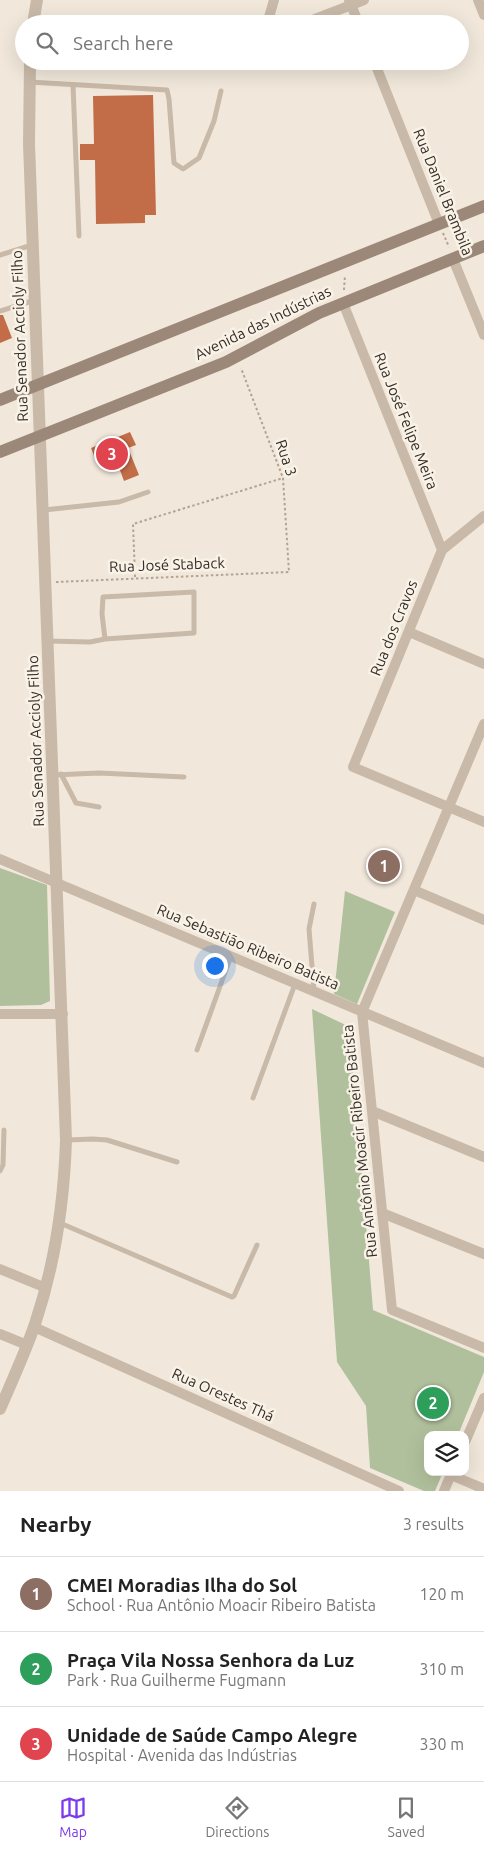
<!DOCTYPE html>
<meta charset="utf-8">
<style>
:root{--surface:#fff;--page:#f2f2f2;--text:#222;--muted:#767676;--line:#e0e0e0;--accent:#7c3aed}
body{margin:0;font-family:Ubuntu,sans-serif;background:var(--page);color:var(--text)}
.controls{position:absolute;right:15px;bottom:15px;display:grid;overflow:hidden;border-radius:10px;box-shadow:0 5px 20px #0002}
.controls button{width:45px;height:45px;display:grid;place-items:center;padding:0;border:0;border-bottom:1px solid var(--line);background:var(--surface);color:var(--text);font:25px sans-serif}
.you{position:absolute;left:214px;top:965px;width:18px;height:18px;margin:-12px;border:4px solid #fff;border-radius:50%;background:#1a73e8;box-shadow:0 0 0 8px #1a73e833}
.badge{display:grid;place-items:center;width:32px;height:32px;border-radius:50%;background:var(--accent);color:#fff;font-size:16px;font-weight:700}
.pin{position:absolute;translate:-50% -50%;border:2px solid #fff;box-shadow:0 1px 5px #0006}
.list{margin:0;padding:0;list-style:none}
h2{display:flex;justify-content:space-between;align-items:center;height:65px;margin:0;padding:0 20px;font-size:21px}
h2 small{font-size:16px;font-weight:400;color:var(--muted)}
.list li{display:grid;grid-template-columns:32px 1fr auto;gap:15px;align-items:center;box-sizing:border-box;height:75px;padding:0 20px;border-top:1px solid var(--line)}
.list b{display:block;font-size:19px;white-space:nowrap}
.list p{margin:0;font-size:16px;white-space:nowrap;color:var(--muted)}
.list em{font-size:16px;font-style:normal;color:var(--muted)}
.icon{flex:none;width:28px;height:28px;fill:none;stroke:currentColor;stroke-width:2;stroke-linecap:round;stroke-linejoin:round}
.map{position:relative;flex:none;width:484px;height:1491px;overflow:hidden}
.search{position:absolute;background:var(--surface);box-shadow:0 5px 20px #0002;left:15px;right:15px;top:15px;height:55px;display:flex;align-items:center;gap:12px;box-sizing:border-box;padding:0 18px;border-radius:28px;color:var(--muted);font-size:19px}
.sheet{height:290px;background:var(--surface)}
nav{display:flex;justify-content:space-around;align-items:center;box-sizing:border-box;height:70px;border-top:1px solid var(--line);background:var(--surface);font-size:14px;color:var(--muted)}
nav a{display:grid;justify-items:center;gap:2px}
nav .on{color:var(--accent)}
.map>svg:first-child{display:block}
.green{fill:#b1c09c}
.building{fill:#c26d48}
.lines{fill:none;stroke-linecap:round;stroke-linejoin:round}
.path{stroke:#b4a392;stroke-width:2;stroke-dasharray:2.5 2.5;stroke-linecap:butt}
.service{stroke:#c9b9a8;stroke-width:5}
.minor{stroke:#c9b9a8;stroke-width:10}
.tertiary{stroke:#c9b9a8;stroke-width:12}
.secondary{stroke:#9c8879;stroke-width:12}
.labels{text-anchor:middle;stroke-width:5;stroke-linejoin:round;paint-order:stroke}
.street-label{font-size:15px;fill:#362d28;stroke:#f9f2e7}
</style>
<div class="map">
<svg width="484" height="1491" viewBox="0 0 484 1491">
<rect width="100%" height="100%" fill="#f1e8db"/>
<!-- green -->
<path class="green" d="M 0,868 L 47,885 L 50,1001 L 41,1005 L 0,1006 Z
M 345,891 L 395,912 L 357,1004 L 334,994 Z
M 312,1009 L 350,1027 L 373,1310 L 484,1357 L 484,1372 L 458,1435 L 428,1435 L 428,1472 L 443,1472 L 435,1491 L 424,1491 L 370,1468 L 366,1406 L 337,1362 Z"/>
<!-- building -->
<path class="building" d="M 153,95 L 156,215 L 145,215 L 145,223 L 96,224 L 95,160 L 80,160 L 80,144 L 94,144 L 93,96 Z
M 0,315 L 3,315 L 12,338 L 0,343 Z
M 130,432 L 136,445 L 128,448 L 139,475 L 124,481 L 117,462 L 104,467 L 101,459 L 96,461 L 91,448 Z"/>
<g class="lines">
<!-- path -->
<path class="path" d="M 443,233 L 449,247
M 344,290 L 345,275
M 135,577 L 133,524 L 283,478
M 56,582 L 289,572 L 283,478 L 241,368"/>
<!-- service -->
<path class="service" d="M 29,82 L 167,90 L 169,99 L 174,163 L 183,169 L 199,158 L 214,121 L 221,91
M 73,85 L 79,236
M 0,255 L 32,245
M 0,311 L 35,300
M 44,510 L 119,502 L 148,492
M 48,641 L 90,642 L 105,639 L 194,633 L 194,592 L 103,597 L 102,614 L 105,639
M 61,774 L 76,803 L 99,807
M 53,775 L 99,773 L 184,777
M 314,904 L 309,929 L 314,991
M 197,1050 L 231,956
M 253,1098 L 295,984
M 67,1140 L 93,1139 L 107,1140 L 177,1162
M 0,1171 L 3,1165 L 4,1130
M 60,1223 L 232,1297 L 234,1296 L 257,1245"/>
<!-- minor -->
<path class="minor" d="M 349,0 L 359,24
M 478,0 L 484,15
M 267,24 L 274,0
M 302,24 L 364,0
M 374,61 L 439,224
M 453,259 L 484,335
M 343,303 L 442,550
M 484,516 L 442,550 L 353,767 L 484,822
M 409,632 L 484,664
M 484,724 L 362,1012 L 392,1310 L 484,1348
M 0,859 L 484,1063
M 414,890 L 484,920
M 0,1014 L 63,1014
M 372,1111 L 484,1157
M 382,1213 L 484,1254
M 0,1269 L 46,1288
M 34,1327 L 399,1491
M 0,1334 L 27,1345
M 465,1442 L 484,1398
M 451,1475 L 484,1489
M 444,1491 L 452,1472"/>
<!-- tertiary -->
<path class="tertiary" d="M 33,24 L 37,0
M 0,1409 C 12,1381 25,1353 35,1324 C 55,1264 64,1203 66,1140 L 29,144 L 30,61"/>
<!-- secondary -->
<path class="secondary" d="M 0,400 L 484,206
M 0,452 L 226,362 L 319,313 L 484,246"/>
</g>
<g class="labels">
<!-- street labels -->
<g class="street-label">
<text transform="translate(443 192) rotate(68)" y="5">Rua Daniel Brambila</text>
<text transform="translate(263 323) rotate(-26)" y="5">Avenida das Indústrias</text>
<text transform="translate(20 336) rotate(-92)" y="5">Rua Senador Accioly Filho</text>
<text transform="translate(406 421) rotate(68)" y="5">Rua José Felipe Meira</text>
<text transform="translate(286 458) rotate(72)" y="5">Rua 3</text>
<text transform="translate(167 565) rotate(-2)" y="5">Rua José Staback</text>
<text transform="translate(394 628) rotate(-68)" y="5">Rua dos Cravos</text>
<text transform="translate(36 741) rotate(-92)" y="5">Rua Senador Accioly Filho</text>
<text transform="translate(248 947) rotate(23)" y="5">Rua Sebastião Ribeiro Batista</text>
<text transform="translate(360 1141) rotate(-96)" y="5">Rua Antônio Moacir Ribeiro Batista</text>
<text transform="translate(223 1395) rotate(24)" y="5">Rua Orestes Thá</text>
</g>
</g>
</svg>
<div class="controls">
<button><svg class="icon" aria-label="layers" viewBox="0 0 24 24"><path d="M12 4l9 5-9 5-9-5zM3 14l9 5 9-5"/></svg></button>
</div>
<div class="you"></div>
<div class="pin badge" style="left:384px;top:866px;background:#8d6e63">1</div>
<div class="pin badge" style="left:433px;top:1403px;background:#2e9e5b">2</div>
<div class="pin badge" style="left:112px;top:454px;background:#e0444e">3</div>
<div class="search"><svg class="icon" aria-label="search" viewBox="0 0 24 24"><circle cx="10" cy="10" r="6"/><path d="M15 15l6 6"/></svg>Search here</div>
</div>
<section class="sheet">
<h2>Nearby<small>3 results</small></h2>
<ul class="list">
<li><span class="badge" style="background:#8d6e63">1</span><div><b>CMEI Moradias Ilha do Sol</b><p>School · Rua Antônio Moacir Ribeiro Batista</p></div><em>120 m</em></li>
<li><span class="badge" style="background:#2e9e5b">2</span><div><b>Praça Vila Nossa Senhora da Luz</b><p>Park · Rua Guilherme Fugmann</p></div><em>310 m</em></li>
<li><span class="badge" style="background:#e0444e">3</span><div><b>Unidade de Saúde Campo Alegre</b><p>Hospital · Avenida das Indústrias</p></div><em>330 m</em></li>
</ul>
</section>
<nav>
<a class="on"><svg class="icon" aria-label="map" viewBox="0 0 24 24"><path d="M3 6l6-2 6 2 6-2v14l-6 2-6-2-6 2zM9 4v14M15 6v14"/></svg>Map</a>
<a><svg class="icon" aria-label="directions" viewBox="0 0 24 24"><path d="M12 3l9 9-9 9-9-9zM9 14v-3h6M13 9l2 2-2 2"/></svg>Directions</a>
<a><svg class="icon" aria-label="saved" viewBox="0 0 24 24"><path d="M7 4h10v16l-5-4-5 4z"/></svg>Saved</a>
</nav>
